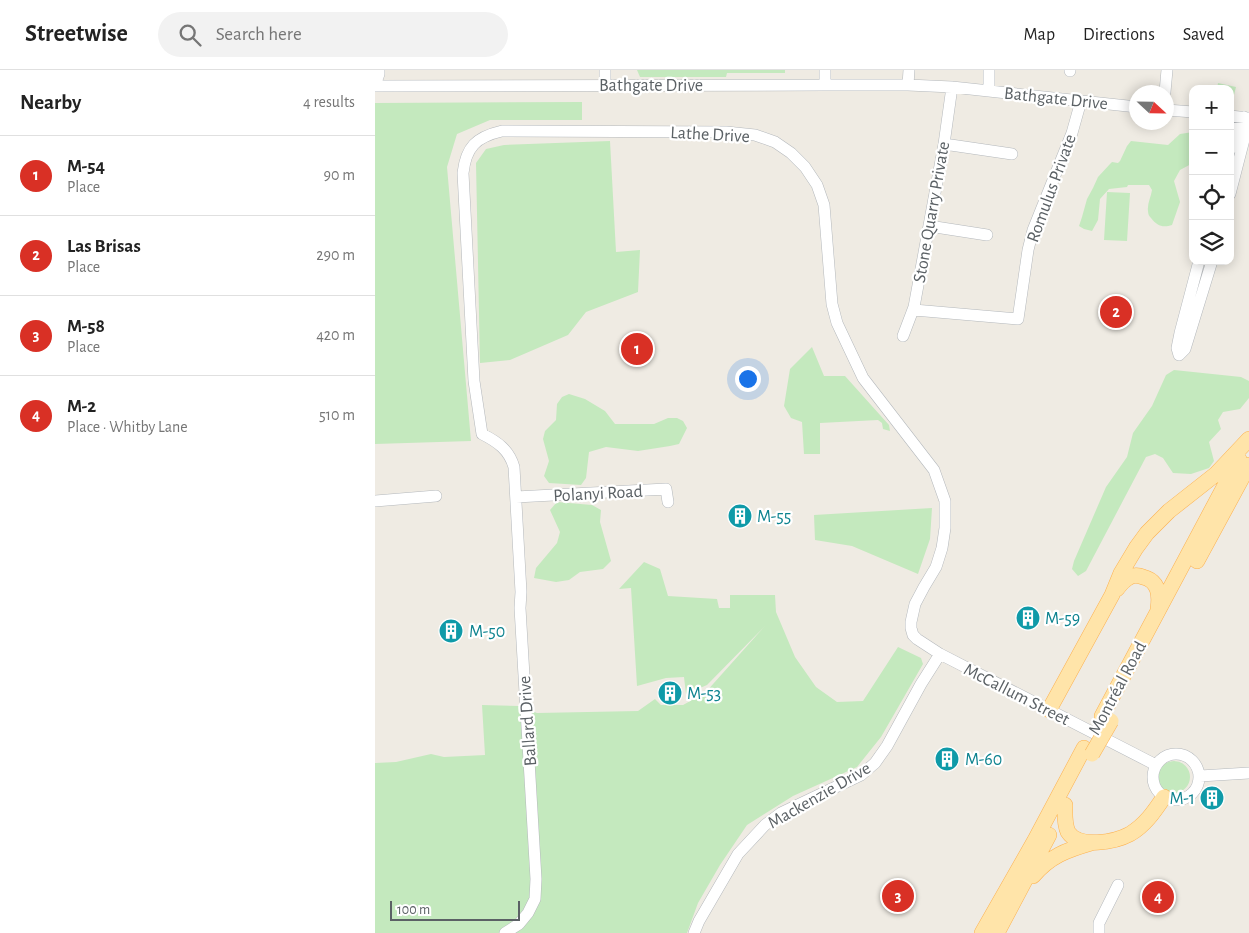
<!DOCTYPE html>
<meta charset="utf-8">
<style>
:root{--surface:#fff;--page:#f2f2f2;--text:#222;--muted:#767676;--line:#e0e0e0;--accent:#d93025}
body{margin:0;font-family:"Alegreya Sans",sans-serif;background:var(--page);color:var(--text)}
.controls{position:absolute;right:15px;top:15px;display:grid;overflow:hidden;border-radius:10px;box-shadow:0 2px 12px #0003}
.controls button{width:45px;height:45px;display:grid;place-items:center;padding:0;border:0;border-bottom:1px solid var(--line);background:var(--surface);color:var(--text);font:25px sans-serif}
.compass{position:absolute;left:754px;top:15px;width:45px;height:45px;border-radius:50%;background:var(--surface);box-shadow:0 2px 12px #0003;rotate:112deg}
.scale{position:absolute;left:15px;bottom:12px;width:130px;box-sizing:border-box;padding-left:5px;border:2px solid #5b6165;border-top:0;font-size:14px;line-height:18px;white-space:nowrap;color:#5b6165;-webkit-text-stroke:4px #fff;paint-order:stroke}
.you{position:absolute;left:372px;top:308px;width:18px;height:18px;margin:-12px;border:4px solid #fff;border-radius:50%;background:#1a73e8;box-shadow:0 0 0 8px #1a73e833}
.badge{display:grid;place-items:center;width:32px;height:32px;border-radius:50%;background:var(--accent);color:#fff;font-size:16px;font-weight:700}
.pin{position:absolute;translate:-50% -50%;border:2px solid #fff;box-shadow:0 1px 5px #0006}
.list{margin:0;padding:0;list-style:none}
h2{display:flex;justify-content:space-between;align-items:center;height:65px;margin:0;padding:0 20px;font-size:21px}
h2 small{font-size:16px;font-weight:400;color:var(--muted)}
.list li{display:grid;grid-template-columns:32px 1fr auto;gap:15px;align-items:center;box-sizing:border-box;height:80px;padding:0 20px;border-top:1px solid var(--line)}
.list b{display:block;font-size:19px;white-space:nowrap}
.list p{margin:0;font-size:16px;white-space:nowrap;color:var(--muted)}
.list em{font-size:16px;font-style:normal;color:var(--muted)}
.icon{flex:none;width:28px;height:28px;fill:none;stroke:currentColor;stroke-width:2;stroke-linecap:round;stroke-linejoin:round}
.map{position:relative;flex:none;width:874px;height:863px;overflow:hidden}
header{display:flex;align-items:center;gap:30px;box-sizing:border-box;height:70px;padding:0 25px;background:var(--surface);border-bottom:1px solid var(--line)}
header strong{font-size:24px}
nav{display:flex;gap:28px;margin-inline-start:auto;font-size:18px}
.search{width:350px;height:45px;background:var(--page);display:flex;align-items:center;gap:12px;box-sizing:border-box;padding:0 18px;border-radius:28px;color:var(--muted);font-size:19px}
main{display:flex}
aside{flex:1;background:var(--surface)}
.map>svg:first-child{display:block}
.green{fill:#c4e9be}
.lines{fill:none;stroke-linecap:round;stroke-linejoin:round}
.minor-casing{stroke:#b4b8bc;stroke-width:12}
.major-casing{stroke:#fdb14e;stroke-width:16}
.minor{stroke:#fff;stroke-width:11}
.major{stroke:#ffe4a9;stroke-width:15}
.major-bridge-casing{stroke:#fdb14e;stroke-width:16;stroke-linecap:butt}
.major-bridge{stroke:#ffe4a9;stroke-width:15}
.labels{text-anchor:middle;stroke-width:4.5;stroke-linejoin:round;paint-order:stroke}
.street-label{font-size:18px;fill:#5b6165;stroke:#fff}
.culture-label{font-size:18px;fill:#0d838f;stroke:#fff;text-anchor:start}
</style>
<header>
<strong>Streetwise</strong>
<div class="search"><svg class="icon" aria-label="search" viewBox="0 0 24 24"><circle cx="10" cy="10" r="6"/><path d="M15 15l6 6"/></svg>Search here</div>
<nav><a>Map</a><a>Directions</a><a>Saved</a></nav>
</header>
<main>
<aside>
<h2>Nearby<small>4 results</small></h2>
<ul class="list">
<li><span class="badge">1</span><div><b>M-54</b><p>Place</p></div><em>90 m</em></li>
<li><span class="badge">2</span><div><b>Las Brisas</b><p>Place</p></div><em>290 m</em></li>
<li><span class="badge">3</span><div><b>M-58</b><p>Place</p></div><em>420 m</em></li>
<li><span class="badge">4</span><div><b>M-2</b><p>Place · Whitby Lane</p></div><em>510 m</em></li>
</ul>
</aside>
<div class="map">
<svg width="874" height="863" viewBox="0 0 874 863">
<rect width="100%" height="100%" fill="#efebe3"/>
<!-- green -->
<path class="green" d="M 262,0 L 410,0 L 410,3 L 352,3 L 351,7 L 265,7 Z
M 843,13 L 861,17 L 859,25 L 855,24 L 855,19 L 842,19 Z
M 207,32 L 207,50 L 115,50 L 82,64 L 72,97 L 96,371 L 0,374 L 0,33 Z
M 818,62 L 818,93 L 805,100 L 799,111 L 805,132 L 797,155 C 788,158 782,156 776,148 C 774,146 773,144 773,141 C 772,134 776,127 777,120 L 774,115 L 753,115 L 752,117 L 734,119 L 725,129 L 723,150 L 717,161 L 709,159 L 704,156 L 707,147 L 712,129 L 718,118 L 723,107 L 735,94 L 737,92 L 743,93 L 745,91 L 752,76 L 756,71 L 793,75 L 805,64 Z
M 235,71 L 241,182 L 265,180 L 263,222 L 211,242 L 193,265 L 135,290 L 105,293 L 101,93 L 111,79 L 129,75 Z
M 732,122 L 755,123 L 752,171 L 729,170 Z
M 437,277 L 449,306 L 470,306 L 514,355 L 515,361 L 508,359 L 507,353 L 503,350 L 445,353 L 445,384 L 429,384 L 427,352 L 416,348 L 409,336 L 415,299 Z
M 799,300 L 866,307 L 874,311 L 874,328 L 865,339 L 848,342 L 843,350 L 846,359 L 834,372 L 839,391 L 834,398 L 816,404 L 798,403 L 788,388 L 780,384 L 771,387 L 711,501 L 703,506 L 697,499 L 699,491 L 731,417 L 752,387 L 758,363 L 777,336 L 791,305 Z
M 194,324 L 210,329 L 230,341 L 240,354 L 279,354 L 293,348 L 302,348 L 308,351 L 312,358 L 304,374 L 295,376 L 263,381 L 231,377 L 214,382 L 211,408 L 206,415 L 174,413 L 169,406 L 174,391 L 168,369 L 170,361 L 181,350 L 182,334 L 187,327 Z
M 182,432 L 217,435 L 226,440 L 225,452 L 236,491 L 228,499 L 205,502 L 194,510 L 181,512 L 159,508 L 161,498 L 182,473 L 185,462 L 175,440 Z
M 557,438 L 555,469 L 543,504 L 477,476 L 440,470 L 439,445 Z
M 269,492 L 285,499 L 293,526 L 342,529 L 344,538 L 355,538 L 355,525 L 400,525 L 401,542 L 420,587 L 441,617 L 462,632 L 488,631 L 523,577 L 546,588 L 548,594 L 506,667 L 482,697 L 418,726 L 372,755 L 345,795 L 323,833 L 312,863 L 0,863 L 0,693 L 21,692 L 56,684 L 69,687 L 110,685 L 107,635 L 144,636 L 162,643 L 263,641 L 280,629 L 286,635 L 308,635 L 330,623 L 390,556 L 332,615 L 311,624 L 309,607 L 291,608 L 262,616 L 256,518 L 244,519 Z
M783 707a16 16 0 1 1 32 0a16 16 0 1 1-32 0Z"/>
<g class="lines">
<defs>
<path id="minor" d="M 614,0 L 614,21
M 695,1 L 695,0
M 0,15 L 4,4 L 4,0
M 230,15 L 230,0
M 450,15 L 450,0
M 533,15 L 534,0
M 0,16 L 450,15 L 533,15 L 577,17 L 762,37
M 790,22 L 792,0
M 792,40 L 818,42
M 855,46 L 874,48
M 569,74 L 637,84
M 855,80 L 863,57 L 869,47
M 855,124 L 872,58 L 869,47
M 554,156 L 612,165
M 824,191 L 805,263 L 802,278 L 804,285 L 810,279 L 837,191
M 539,240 L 643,249 L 653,180 L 658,160 L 697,63 L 706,31
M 528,266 L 539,237 L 569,74 L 577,17
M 141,427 L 291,419 L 293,432
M 0,431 L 61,426
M778 707a23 23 0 1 1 46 0a23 23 0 1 1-46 0Z
M 825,706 L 874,703
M 130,863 L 144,854 L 153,843 L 160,829 L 161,809 L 145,538 L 146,522 L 139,397 C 134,380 123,372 107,364 L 99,311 L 88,103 C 91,77 101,67 127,61 L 351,62 L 380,65 L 400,72 L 416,83 L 430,97 L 442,115 L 449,135 L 457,234 L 462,253 L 488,308 L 559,400 L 570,431 L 570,458 L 567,478 L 561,497 L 549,517 L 540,534 L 536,552 L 536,558 L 538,565 L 542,569 L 565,584 L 781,695
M 319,863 L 324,851 L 363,784 L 390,755 L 406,743 L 486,705 L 500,693 L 512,676 L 546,614 L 565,584
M 724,863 L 724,853 L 743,815"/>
<path id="major" d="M 822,491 L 874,395
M 742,519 C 745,515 748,511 753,508 C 757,505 763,505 768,507 C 784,511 785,525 783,539
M 674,640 L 737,525 L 746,503 L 761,478 L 772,463 L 794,441 L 841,404 L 874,369
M 727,646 L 864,389
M 690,735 C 690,744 689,753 693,762 C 704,779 740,772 755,764 C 770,755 779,742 789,727
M 658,806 C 675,786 692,780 716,773
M 607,863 L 660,770 L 709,678
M 622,863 L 674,765"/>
</defs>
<!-- minor casing -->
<use href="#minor" class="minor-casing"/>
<!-- major casing -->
<use href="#major" class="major-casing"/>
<!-- minor -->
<use href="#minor" class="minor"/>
<!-- major -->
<use href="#major" class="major"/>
<defs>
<path id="major-bridge" d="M 717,684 L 736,651"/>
</defs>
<!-- major-bridge casing -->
<use href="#major-bridge" class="major-bridge-casing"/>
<!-- major-bridge -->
<use href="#major-bridge" class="major-bridge"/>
</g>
<!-- icons -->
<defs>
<symbol id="building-disc" viewBox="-11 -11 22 22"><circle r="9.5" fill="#0f9aa8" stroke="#fff"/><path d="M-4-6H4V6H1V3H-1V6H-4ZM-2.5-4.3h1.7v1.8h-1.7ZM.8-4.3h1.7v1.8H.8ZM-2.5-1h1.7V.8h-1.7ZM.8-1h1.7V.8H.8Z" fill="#fff"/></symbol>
</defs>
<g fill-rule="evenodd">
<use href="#building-disc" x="351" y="432" width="28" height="28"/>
<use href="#building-disc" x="639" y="534" width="28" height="28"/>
<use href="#building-disc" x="62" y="547" width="28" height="28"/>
<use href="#building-disc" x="281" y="609" width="28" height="28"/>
<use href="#building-disc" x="558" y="675" width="28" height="28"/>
<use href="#building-disc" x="823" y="714" width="28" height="28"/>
</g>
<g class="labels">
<!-- street labels -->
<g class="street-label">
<text x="276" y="21">Bathgate Drive</text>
<text transform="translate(681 28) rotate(6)" y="6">Bathgate Drive</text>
<text transform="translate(335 64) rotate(3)" y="6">Lathe Drive</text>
<text transform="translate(676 118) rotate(-70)" y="6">Romulus Private</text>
<text transform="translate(556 142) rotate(-80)" y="6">Stone Quarry Private</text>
<text transform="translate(223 423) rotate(-3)" y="6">Polanyi Road</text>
<text transform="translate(742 618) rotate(-62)" y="6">Montréal Road</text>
<text transform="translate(642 624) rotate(27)" y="6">McCallum Street</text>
<text transform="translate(152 651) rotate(-94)" y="6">Ballard Drive</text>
<text transform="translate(444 725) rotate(-30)" y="6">Mackenzie Drive</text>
</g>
<!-- culture labels -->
<g class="culture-label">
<text x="382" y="452">M-55</text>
<text x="670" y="554">M-59</text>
<text x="94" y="567">M-50</text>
<text x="312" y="629">M-53</text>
<text x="590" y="695">M-60</text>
<text x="820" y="734" text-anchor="end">M-1</text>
</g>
</g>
</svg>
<div class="controls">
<button>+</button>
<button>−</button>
<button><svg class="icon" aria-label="locate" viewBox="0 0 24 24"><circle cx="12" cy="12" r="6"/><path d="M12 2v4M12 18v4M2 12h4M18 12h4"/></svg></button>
<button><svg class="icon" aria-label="layers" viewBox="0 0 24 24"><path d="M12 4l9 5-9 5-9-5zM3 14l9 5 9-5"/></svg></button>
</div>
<svg class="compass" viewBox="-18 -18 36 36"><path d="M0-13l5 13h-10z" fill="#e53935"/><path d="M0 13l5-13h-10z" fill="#767676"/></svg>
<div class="scale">100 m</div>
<div class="you"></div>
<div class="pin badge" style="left:262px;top:279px">1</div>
<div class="pin badge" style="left:741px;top:242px">2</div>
<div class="pin badge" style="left:523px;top:826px">3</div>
<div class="pin badge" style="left:783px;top:827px">4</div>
</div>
</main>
